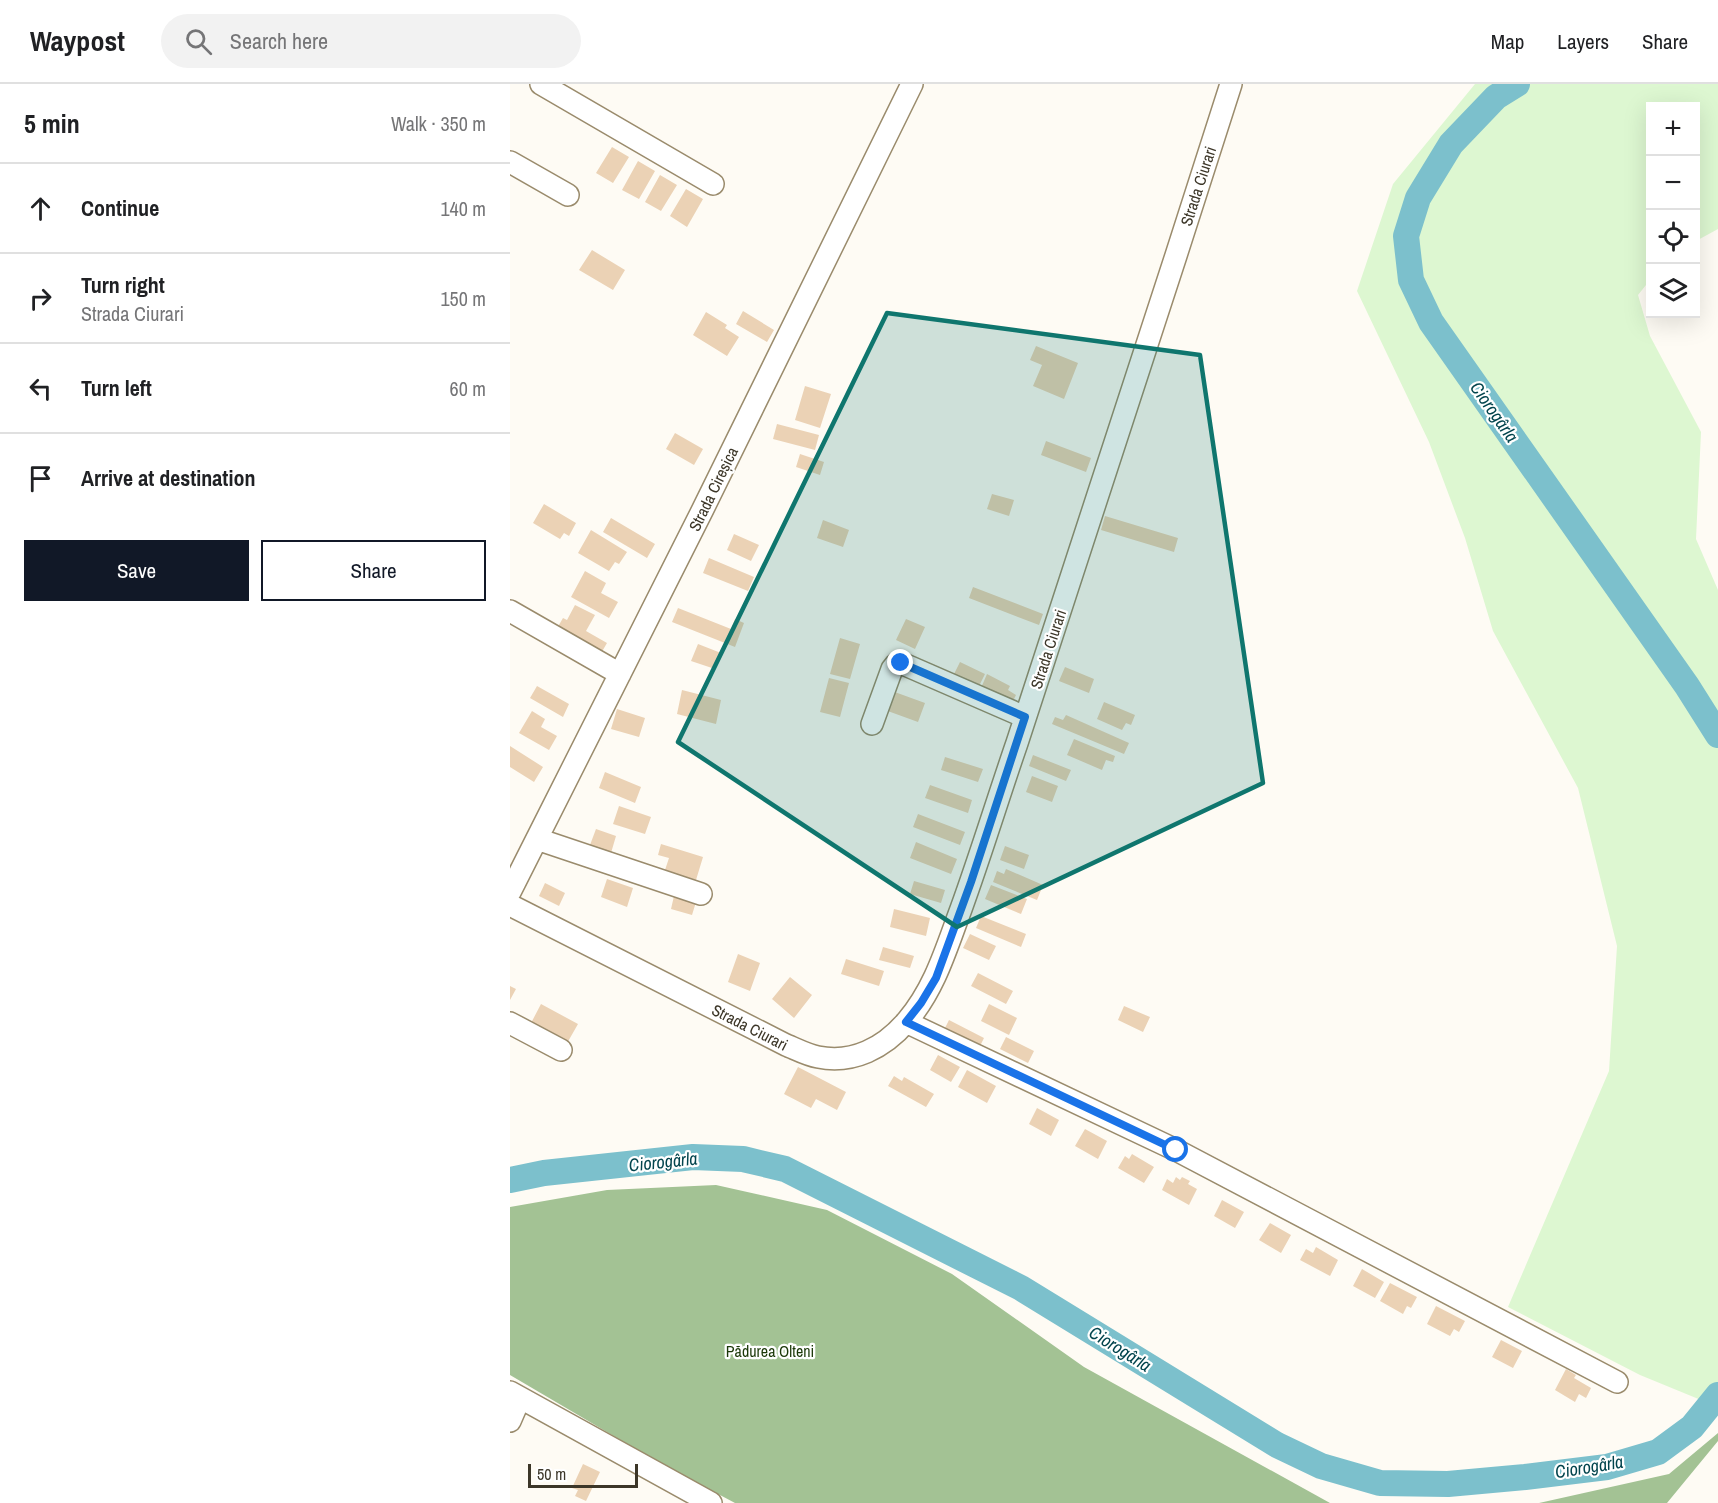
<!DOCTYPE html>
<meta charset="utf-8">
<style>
:root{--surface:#fff;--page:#f2f2f2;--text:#202124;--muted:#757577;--line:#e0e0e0;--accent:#111827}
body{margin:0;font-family:"Archivo Narrow",sans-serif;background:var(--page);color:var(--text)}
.controls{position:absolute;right:18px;top:18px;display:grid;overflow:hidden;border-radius:0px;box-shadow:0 6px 24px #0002}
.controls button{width:54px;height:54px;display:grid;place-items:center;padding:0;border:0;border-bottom:2px solid var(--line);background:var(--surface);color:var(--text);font:30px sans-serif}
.scale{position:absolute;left:18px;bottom:15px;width:110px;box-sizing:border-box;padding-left:6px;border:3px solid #3c3628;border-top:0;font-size:16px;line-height:21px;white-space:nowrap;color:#3c3628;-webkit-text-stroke:4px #fff;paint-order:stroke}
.stop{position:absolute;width:18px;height:18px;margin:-14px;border:4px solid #1a73e8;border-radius:50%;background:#fff}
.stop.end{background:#1a73e8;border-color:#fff;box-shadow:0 2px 6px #0008}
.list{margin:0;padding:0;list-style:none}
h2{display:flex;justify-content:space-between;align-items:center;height:78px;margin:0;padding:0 24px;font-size:26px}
h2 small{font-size:20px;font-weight:400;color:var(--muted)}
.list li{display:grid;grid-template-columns:39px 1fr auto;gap:18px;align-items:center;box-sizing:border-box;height:90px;padding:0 24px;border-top:2px solid var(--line)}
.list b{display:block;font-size:22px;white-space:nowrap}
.list p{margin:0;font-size:20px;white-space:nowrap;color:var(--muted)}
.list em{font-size:20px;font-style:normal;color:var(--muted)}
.actions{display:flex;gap:12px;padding:18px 24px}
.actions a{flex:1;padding:14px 0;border:2px solid var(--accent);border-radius:0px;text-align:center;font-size:21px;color:var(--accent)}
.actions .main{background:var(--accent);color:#fff}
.icon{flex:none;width:33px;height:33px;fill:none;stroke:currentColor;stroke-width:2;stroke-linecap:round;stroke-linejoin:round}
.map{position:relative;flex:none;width:1208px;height:1419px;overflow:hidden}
header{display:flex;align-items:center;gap:36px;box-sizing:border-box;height:84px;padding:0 30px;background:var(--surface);border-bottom:2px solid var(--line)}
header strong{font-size:28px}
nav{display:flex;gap:33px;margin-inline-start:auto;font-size:21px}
.search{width:420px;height:54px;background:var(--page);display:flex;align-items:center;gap:15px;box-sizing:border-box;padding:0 21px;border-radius:33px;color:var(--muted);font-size:22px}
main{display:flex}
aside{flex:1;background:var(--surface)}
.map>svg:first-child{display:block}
.green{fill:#ddf7d1}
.forest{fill:#a3c294}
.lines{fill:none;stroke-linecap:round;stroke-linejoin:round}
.river{stroke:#7cc0cc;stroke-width:26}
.building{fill:#ebd2b5}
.minor-casing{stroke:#9a8b6c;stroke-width:24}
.minor{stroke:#fff;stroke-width:21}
.route{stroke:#1a73e8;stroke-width:8}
.marked{fill:#0f766e;fill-opacity:0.2;stroke:#0f766e;stroke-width:4.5;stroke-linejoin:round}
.labels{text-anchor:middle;stroke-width:4.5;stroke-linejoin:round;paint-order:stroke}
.street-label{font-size:16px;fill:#3c3628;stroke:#fff}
.park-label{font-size:16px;fill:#1b3808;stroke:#fff}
.water-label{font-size:18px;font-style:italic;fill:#02444d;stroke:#fff}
</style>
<header>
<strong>Waypost</strong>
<div class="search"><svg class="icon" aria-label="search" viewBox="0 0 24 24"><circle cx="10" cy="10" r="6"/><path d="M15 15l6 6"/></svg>Search here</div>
<nav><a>Map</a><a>Layers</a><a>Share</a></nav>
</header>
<main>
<aside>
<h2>5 min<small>Walk · 350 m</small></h2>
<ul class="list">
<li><svg class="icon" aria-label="ahead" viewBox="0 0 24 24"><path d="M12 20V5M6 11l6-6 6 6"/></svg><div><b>Continue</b></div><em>140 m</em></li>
<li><svg class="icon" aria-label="right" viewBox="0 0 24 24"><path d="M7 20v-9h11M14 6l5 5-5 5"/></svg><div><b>Turn right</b><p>Strada Ciurari</p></div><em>150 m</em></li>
<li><svg class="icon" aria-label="left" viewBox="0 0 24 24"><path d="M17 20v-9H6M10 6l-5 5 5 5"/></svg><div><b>Turn left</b></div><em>60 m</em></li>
<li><svg class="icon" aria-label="arrive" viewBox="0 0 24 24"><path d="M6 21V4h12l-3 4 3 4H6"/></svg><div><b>Arrive at destination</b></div></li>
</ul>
<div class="actions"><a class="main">Save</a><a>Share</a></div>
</aside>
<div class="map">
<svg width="1208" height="1419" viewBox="0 0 1208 1419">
<rect width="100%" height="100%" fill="#fefbf4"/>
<!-- green -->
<path class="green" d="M 965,0 L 1208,0 L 1208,145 L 1186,157 L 1186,22 L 1140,22 L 1140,196 L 1128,211 L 1140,252 L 1191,348 L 1186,455 L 1208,506 L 1208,1323 L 1130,1291 L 998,1223 L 1099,987 L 1107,862 L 1068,704 L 983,547 L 955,454 L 919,358 L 847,207 L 883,100 Z"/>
<!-- forest -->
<path class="forest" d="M 206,1101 L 317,1126 L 442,1190 L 574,1283 L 820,1419 L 225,1419 L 148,1378 L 0,1291 L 0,1123 L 97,1106 Z
M 1208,1349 L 1208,1357 L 1157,1419 L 1029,1419 L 1159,1390 Z"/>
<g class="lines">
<!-- river -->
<path class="river" d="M 1007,0 L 986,13 L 941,60 L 908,114 L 896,152 L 901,196 L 921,238 L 1177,602 L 1208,651
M 0,1096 L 34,1089 L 183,1073 L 233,1075 L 275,1085 L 511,1204 L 767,1361 L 811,1382 L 870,1399 L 938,1400 L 1015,1393 L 1097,1383 L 1148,1368 L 1182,1343 L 1208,1311"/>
</g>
<!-- building -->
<path class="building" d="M 102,63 L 119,73 L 103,99 L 86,89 Z
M 128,77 L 145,87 L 129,115 L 112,106 Z
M 150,91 L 167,101 L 151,127 L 135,118 Z
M 176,105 L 193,115 L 177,143 L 160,132 Z
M 82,166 L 115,186 L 103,206 L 69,186 Z
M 233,227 L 264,246 L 257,258 L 226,240 Z
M 196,228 L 217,241 L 215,244 L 229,253 L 217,272 L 183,251 Z
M 526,262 L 568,279 L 554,315 L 523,302 L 532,281 L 520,276 Z
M 295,302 L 321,310 L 310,344 L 285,336 Z
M 267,340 L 309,351 L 305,366 L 263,355 Z
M 165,349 L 193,365 L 184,381 L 156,365 Z
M 536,357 L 581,374 L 576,388 L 531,371 Z
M 290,370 L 314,378 L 310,391 L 286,383 Z
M 482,410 L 504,416 L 499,432 L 477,425 Z
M 34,420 L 66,439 L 59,452 L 54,449 L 50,455 L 23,439 Z
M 595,432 L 668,454 L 664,468 L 591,446 Z
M 101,434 L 145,460 L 137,474 L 93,448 Z
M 313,436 L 339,446 L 333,463 L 307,454 Z
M 81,446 L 117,468 L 109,480 L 105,478 L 99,487 L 68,469 Z
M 224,450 L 249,461 L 241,477 L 217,466 Z
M 199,474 L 244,493 L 238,507 L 193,489 Z
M 75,487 L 96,499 L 91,509 L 108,518 L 99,534 L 61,513 Z
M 463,503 L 533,530 L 529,541 L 459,514 Z
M 65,521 L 85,531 L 76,547 L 97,559 L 90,571 L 46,546 L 53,534 L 57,536 Z
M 168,524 L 221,545 L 225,535 L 234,539 L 225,563 L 162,538 Z
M 396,535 L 415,543 L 405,565 L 386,556 Z
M 330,554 L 350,560 L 340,595 L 320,590 Z
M 188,560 L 211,569 L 205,585 L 181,577 Z
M 450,578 L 475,590 L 468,604 L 443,592 Z
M 555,583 L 584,595 L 579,609 L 549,597 Z
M 477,590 L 500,602 L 498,606 L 506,611 L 502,619 L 471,604 Z
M 319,594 L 339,599 L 330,633 L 310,628 Z
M 27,602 L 59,620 L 53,633 L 20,614 Z
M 172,606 L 211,616 L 206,640 L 167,630 Z
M 382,607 L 415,619 L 408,638 L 375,626 Z
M 594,618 L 625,631 L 621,641 L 616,639 L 612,646 L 587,635 Z
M 107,625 L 135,634 L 129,653 L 101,645 Z
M 22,627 L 35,635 L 31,643 L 47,652 L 39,666 L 9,649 Z
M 556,631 L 619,659 L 614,670 L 542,640 L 545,633 L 553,636 Z
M 564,655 L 605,672 L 603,678 L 596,676 L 592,686 L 557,671 Z
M 0,662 L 33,683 L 24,698 L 0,683 Z
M 523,671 L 561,686 L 556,697 L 519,682 Z
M 435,673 L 473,685 L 468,698 L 431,686 Z
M 95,688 L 131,703 L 125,719 L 89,704 Z
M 522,692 L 548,702 L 542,718 L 516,708 Z
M 420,701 L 462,716 L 458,729 L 415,714 Z
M 109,722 L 141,733 L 135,750 L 103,740 Z
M 408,730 L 455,748 L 450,761 L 403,743 Z
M 86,745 L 106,752 L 101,769 L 80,761 Z
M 406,758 L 447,775 L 441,790 L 400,774 Z
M 151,760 L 193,773 L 186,796 L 155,786 L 159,774 L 148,771 Z
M 495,762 L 519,771 L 514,785 L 490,776 Z
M 496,785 L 533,801 L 527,816 L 483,798 L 487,787 L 494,790 Z
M 97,795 L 123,804 L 117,823 L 91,813 Z
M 404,797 L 435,806 L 431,819 L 400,810 Z
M 35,799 L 55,809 L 49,822 L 29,812 Z
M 481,801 L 517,815 L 511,830 L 475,815 Z
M 164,812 L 186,818 L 182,831 L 161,825 Z
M 384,825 L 420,834 L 416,852 L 380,843 Z
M 471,832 L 516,850 L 511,863 L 466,844 Z
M 460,850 L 486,862 L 479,876 L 453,864 Z
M 373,863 L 404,872 L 400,884 L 369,876 Z
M 228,870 L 250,879 L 240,907 L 218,898 Z
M 336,875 L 374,887 L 369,902 L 331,890 Z
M 468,889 L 503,907 L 496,920 L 461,902 Z
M 280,893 L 302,911 L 284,934 L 262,915 Z
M 0,902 L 6,905 L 0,916 Z
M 31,920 L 68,940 L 56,961 L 20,941 Z
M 479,920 L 507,934 L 499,951 L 471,937 Z
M 614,922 L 640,933 L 633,948 L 608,936 Z
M 439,936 L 474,954 L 468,966 L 433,948 Z
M 496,953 L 524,967 L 518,979 L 490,965 Z
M 428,971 L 450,983 L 441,998 L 420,986 Z
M 288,983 L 336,1008 L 327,1026 L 306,1015 L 301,1024 L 274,1010 Z
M 457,986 L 486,1002 L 477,1019 L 448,1003 Z
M 384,992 L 392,997 L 394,993 L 424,1010 L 416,1023 L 378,1002 Z
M 527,1024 L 549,1036 L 541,1052 L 519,1040 Z
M 575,1045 L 597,1057 L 588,1075 L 565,1062 Z
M 622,1070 L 644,1083 L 634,1099 L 608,1084 L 615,1072 L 619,1075 Z
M 666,1093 L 670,1096 L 672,1093 L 680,1097 L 678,1100 L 687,1105 L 679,1121 L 652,1106 L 657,1095 L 663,1099 Z
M 712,1116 L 734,1128 L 725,1144 L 704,1132 Z
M 760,1139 L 781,1151 L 771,1169 L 749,1156 Z
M 806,1163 L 828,1176 L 820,1192 L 790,1176 L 796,1165 L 803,1169 Z
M 852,1185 L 874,1198 L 865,1214 L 843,1202 Z
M 880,1199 L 907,1213 L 901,1224 L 897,1222 L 893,1230 L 870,1217 Z
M 926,1222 L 955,1237 L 949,1248 L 944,1245 L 940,1252 L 917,1240 Z
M 991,1256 L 1012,1267 L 1003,1284 L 982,1273 Z
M 1056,1285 L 1066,1291 L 1064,1294 L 1081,1304 L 1076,1314 L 1069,1310 L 1065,1318 L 1045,1306 Z
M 73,1380 L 90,1388 L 76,1417 L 65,1412 L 68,1406 L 62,1404 Z"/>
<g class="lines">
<defs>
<path id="minor" d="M 31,0 L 203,100
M 0,78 L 58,111
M 0,527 L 110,590
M 362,640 L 382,585 L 386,580 L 391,579 L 515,633
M 27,755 L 191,810
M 0,808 L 193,425 L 402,0
M 0,821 L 276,961 C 286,965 297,971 308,973 C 343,980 374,964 397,937 C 425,904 436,865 451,825 C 471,770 488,714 507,659 C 579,439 651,220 721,0
M 396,938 L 666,1066 L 1107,1298
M 0,939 L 51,966
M 0,1308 L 201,1419
M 0,1337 L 10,1314"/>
</defs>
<!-- minor casing -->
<use href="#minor" class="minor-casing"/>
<!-- minor -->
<use href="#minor" class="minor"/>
</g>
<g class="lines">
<!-- route -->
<path class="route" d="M 391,579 L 515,633 L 461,798 L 426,894 L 411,919 L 396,938 L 666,1066"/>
</g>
<!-- marked area -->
<path class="marked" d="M 377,229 L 690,271 L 753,699 L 447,843 L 168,658 Z"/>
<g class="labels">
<!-- street labels -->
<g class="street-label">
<text transform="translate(688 102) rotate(-72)" y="6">Strada Ciurari</text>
<text transform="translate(203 405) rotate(-64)" y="6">Strada Cireșica</text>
<text transform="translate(538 565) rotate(-72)" y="6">Strada Ciurari</text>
<text transform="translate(240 943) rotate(27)" y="6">Strada Ciurari</text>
</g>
<!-- park labels -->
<g class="park-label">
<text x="260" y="1273">Pădurea Olteni</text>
</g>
<!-- water labels -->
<g class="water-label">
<text transform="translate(984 328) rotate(55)" y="6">Ciorogârla</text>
<text transform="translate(153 1078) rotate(-6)" y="6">Ciorogârla</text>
<text transform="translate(610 1265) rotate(32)" y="6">Ciorogârla</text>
<text transform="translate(1079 1383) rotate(-9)" y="6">Ciorogârla</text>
</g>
</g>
</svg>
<div class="controls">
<button>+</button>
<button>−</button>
<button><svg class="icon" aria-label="locate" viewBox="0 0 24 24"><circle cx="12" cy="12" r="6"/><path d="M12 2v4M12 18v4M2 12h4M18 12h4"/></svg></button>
<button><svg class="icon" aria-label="layers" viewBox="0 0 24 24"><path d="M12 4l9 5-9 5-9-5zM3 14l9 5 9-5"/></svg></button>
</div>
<div class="scale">50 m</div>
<div class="stop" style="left:666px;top:1066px"></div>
<div class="stop end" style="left:391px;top:579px"></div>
</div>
</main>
